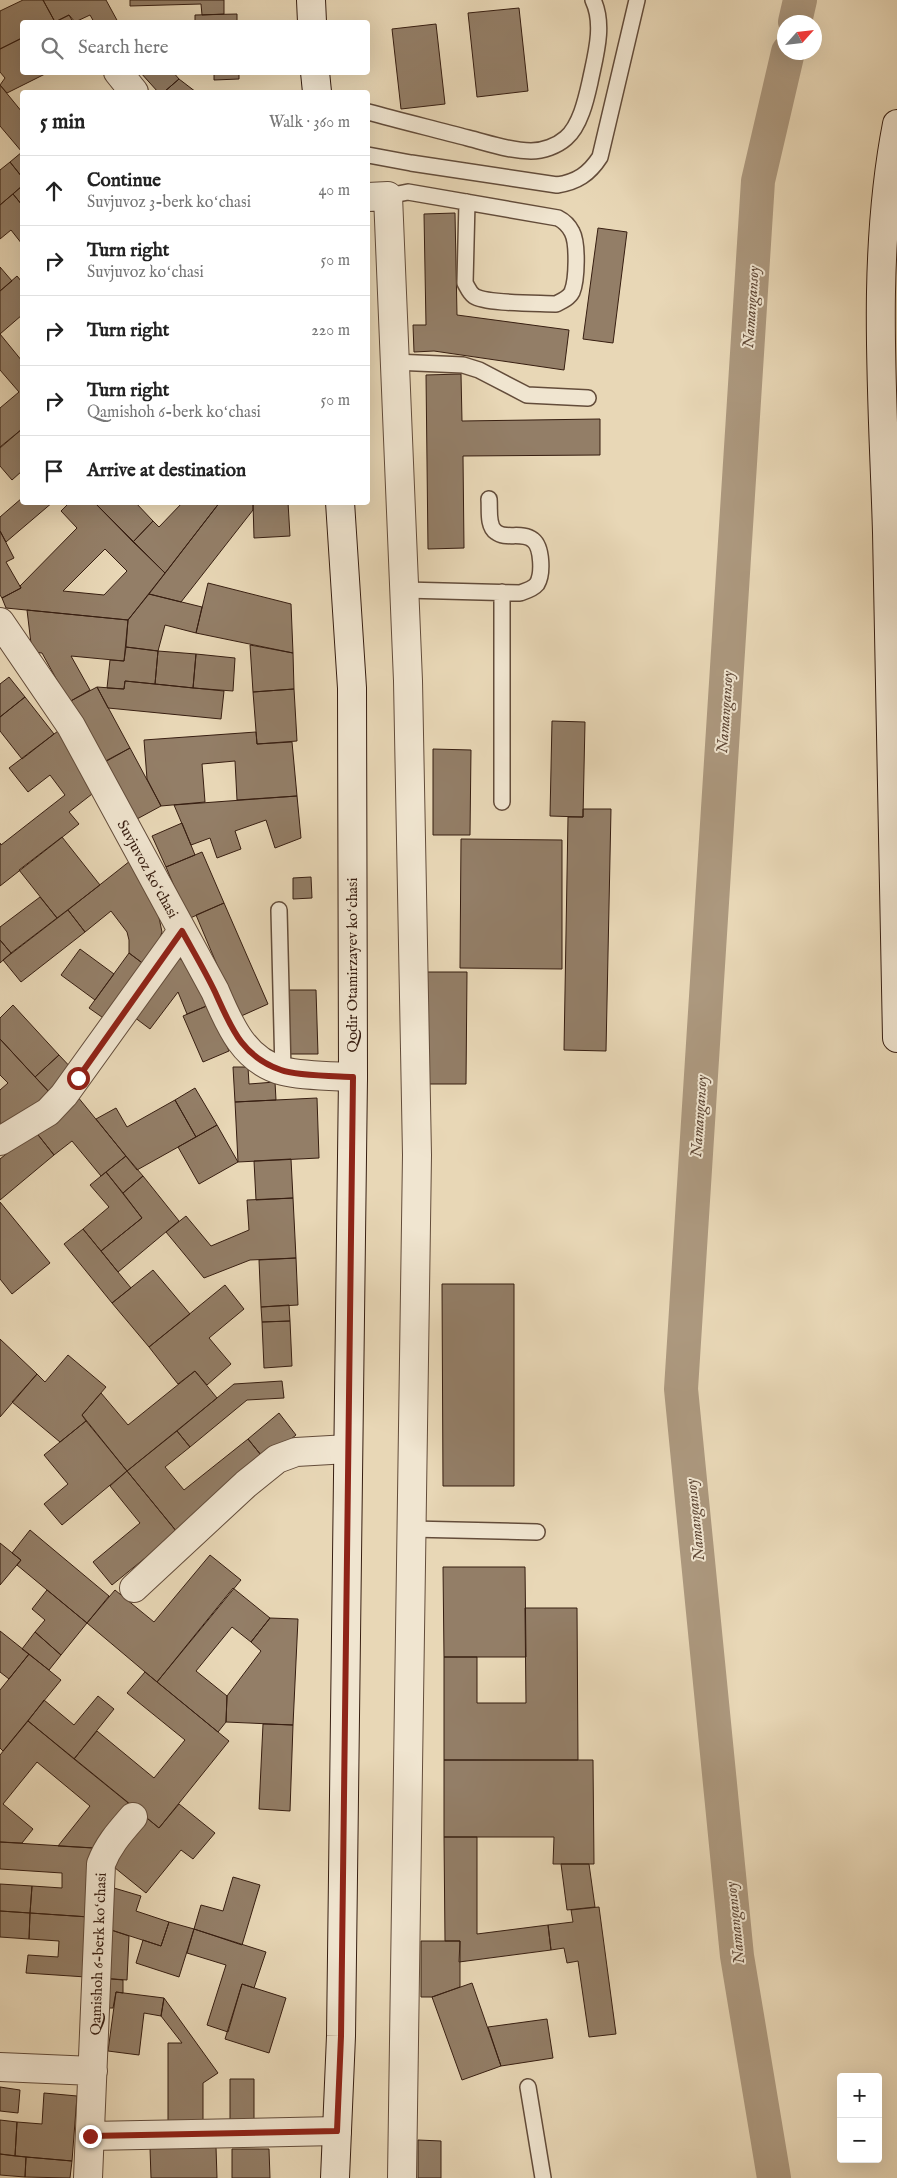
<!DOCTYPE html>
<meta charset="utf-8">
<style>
:root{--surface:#fff;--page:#f6f6f6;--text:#222;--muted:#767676;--line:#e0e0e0}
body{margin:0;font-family:"IM FELL English",serif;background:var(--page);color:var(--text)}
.controls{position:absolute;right:15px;bottom:15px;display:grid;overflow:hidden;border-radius:5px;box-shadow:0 5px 20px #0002}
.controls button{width:45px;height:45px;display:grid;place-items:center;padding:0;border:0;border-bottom:1px solid var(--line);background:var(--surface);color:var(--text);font:25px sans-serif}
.compass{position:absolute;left:777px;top:15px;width:45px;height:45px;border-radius:50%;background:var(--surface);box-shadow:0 5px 20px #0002;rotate:63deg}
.stop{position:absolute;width:15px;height:15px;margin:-11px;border:4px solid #8f2418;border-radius:50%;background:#fff}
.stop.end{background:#8f2418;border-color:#fff;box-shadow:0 1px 5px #0008}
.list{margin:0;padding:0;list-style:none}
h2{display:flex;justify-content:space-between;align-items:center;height:65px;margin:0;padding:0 20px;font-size:21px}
h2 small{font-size:16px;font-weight:400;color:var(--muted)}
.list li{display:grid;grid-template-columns:32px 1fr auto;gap:15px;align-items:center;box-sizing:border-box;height:70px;padding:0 20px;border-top:1px solid var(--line)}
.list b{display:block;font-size:19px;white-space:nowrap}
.list p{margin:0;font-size:16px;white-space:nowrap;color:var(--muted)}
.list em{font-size:16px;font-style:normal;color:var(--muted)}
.icon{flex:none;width:28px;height:28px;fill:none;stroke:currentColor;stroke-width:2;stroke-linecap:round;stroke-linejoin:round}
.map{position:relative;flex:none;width:897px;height:2178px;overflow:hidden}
.search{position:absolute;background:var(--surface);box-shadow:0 5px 20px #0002;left:20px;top:20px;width:350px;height:55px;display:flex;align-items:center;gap:12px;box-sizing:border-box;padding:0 18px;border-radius:5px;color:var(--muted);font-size:19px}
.panel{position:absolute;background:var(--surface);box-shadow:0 5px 20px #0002;left:20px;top:90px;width:350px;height:415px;border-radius:5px}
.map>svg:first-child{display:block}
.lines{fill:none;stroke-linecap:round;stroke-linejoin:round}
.canal{stroke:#ac987e;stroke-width:34}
.building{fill:#937e67;stroke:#371e11;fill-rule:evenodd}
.lane-casing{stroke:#634c3a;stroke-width:18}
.street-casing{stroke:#634c3a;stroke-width:30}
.secondary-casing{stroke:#371e11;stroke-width:30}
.lane{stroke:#f0e5d0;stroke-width:15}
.street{stroke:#f0e5d0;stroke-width:28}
.secondary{stroke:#f0e5d0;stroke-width:28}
.route{stroke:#8f2418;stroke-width:6}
.labels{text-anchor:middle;stroke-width:4;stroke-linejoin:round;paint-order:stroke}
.street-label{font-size:15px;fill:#371e11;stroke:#f0e5d0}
.water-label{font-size:16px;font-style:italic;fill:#604937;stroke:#f0e5d0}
</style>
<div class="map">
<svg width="897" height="2178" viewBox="0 0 897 2178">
<rect width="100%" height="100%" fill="#e8d7b6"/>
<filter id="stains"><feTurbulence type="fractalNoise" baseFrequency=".004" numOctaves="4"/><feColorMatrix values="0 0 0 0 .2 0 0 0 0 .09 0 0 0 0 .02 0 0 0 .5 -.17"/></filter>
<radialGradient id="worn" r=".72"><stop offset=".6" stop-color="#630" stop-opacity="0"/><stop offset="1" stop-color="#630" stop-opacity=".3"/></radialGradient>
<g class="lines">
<!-- canal -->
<path class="canal" d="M 795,22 L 800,0
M 774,2178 L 737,1956 L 681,1389 L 758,181 L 788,52"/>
</g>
<!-- building -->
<path class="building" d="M 23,0 L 43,0 L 55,22 L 22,22 L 22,38 L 0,49 L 0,11 Z
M 43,0 L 106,0 L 118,22 L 94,22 L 90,15 L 75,22 L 69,15 L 55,22 Z
M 130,0 L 224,0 L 224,14 L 202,15 L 201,4 L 130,6 Z
M 519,8 L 528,91 L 477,97 L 468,13 Z
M 237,14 L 237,22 L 195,22 L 195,15 Z
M 69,15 L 73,22 L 54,22 L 55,22 Z
M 436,24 L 445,104 L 401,109 L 392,29 Z
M 22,38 L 22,72 L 49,72 L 7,93 L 0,85 L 5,78 L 0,72 L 0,49 Z
M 140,72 L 173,72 L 179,79 L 164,92 L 158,92 Z
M 214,72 L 239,72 L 239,79 L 214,80 Z
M 179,79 L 196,92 L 164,92 Z
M 0,85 L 22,112 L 22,177 L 10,162 L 22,152 L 0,126 Z
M 10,162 L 22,177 L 22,186 L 0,205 L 0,170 Z
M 22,186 L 22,205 L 13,194 Z
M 13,194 L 22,205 L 22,244 L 11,230 L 0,239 L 0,205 Z
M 455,213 L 457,315 L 569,330 L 564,370 L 434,351 L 414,352 L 413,325 L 426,325 L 424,214 Z
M 598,228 L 627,232 L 613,343 L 583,339 Z
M 0,267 L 12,281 L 0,291 Z
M 17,276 L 22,282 L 22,315 L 0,334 L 0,291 Z
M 0,334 L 22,361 L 22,429 L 0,447 L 0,408 L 19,392 L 0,370 Z
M 461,374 L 462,421 L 600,419 L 600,455 L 463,456 L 464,548 L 428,549 L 426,375 Z
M 22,429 L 22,471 L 12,480 L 0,466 L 0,448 Z
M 22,498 L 22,502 L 53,502 L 6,542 L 0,531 L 0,517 Z
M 70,502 L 94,502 L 165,573 L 128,620 L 6,608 L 2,598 L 21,588 L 20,586 L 77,528 L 61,511 ZM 105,549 L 127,571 L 104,595 L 63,591 Z
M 94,502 L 135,502 L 153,521 L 133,542 Z
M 183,502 L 220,502 L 165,573 L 133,542 L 153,521 L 159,527 Z
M 220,502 L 253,502 L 253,510 L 181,602 L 149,594 Z
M 253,502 L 288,502 L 290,536 L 254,538 Z
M 0,531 L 14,558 L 6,562 L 21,588 L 2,598 L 0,595 Z
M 208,583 L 291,604 L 293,653 L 196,633 Z
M 149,594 L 202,607 L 196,633 L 165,625 L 158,651 L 126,647 L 128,620 Z
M 27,610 L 128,620 L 124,661 L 71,656 L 90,690 L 69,702 L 42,653 L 32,652 Z
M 250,645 L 293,653 L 294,689 L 253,692 Z
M 126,647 L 158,651 L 155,684 L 125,681 L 124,689 L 107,688 L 110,660 L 124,661 Z
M 158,651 L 196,654 L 193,688 L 155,684 Z
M 196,654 L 235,658 L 233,691 L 193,688 Z
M 9,677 L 25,697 L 0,717 L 0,684 Z
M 125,681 L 224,691 L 221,719 L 108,708 L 97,687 L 124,689 Z
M 97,687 L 130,748 L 98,765 L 65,704 Z
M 294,689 L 297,741 L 257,744 L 253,692 Z
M 25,697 L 54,734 L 22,759 L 0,731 L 0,717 Z
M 552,721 L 585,722 L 583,817 L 550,816 Z
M 58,731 L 101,787 L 69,812 L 79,824 L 0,886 L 0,843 L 1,845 L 65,795 L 50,775 L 28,792 L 9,768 Z
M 256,732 L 257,744 L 292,742 L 297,796 L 237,800 L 235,761 L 202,764 L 205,802 L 161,806 L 147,779 L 144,740 Z
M 130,748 L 161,806 L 137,819 L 105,762 Z
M 433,749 L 471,750 L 470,835 L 433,835 Z
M 297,796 L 301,838 L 275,848 L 266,820 L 235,831 L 241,849 L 217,858 L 210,838 L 191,845 L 174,805 Z
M 583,809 L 611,809 L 606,1051 L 564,1050 L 568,817 L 583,817 Z
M 182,823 L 195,855 L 166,867 L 152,836 Z
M 62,837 L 100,885 L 57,918 L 19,870 Z
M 461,839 L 562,840 L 562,969 L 460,968 Z
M 202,852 L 224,903 L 188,919 L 166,867 Z
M 135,857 L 157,908 L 162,932 L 149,968 L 129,953 L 129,940 L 127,932 L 111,911 L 85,932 L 68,910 Z
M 311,877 L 312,898 L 293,899 L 293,878 Z
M 40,897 L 57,918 L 11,953 L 0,940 L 0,927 Z
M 224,903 L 268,1004 L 239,1017 L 196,915 Z
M 68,910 L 85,932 L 21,982 L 3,960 Z
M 0,940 L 11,953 L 0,963 Z
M 80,949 L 114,974 L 95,1000 L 61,975 Z
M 171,952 L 195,970 L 209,1005 L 187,1014 L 178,992 L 150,1029 L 126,1011 Z
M 129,953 L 149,968 L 109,1022 L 89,1008 Z
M 427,972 L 467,972 L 466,1084 L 427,1084 Z
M 288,990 L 316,990 L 318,1054 L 290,1054 Z
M 13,1005 L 59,1055 L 35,1077 L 0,1039 L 0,1018 Z
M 209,1005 L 229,1051 L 203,1062 L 183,1016 Z
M 0,1039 L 51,1094 L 0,1125 L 0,1090 L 8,1083 L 0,1075 Z
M 59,1055 L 75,1072 L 51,1094 L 35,1077 Z
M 233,1067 L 248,1067 L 249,1084 L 275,1082 L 276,1100 L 235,1102 Z
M 195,1088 L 217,1125 L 196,1137 L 175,1100 Z
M 77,1096 L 126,1156 L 101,1176 L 72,1141 L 54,1155 L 35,1131 Z
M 317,1098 L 319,1158 L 238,1162 L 235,1102 Z
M 175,1100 L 196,1137 L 137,1170 L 96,1119 L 116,1108 L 127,1127 Z
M 217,1125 L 238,1162 L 199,1184 L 178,1147 Z
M 35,1131 L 54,1155 L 0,1200 L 0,1159 Z
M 126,1156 L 143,1176 L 123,1193 L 106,1172 Z
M 291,1159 L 293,1198 L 256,1200 L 254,1161 Z
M 106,1172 L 142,1218 L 101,1251 L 83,1229 L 109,1207 L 90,1185 Z
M 143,1176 L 179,1221 L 118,1272 L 101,1251 L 142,1218 L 123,1193 Z
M 293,1198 L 296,1258 L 250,1260 L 204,1278 L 166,1232 L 186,1216 L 211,1246 L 249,1230 L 247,1200 Z
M 0,1202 L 50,1263 L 12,1294 L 0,1279 Z
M 83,1229 L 131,1288 L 112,1303 L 64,1244 Z
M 296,1258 L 298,1305 L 261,1307 L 259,1260 Z
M 153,1270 L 190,1314 L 149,1347 L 112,1303 Z
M 442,1284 L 514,1284 L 514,1486 L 443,1486 Z
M 225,1285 L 244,1309 L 209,1338 L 231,1364 L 207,1385 L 195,1371 L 178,1384 L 149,1347 Z
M 289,1305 L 290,1321 L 262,1322 L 261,1307 Z
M 290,1321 L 292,1366 L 264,1368 L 262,1322 Z
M 0,1339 L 37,1374 L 0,1417 Z
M 68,1355 L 106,1387 L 82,1415 L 86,1421 L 60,1442 L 12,1402 L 37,1374 L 45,1382 Z
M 195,1371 L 217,1398 L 127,1471 L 82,1415 L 101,1393 L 128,1425 Z
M 282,1381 L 284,1398 L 247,1400 L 190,1447 L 177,1431 L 234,1384 Z
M 279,1413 L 296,1435 L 265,1460 L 248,1439 Z
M 86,1421 L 127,1471 L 62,1525 L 44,1504 L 68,1484 L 44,1455 Z
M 177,1431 L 190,1447 L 165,1467 L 184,1490 L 248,1439 L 265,1460 L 177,1532 L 127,1471 Z
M 127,1471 L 177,1532 L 112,1585 L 93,1562 L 140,1523 L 110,1486 Z
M 30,1530 L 109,1596 L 87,1623 L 17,1565 L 21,1560 L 12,1553 Z
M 0,1543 L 21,1560 L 0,1585 Z
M 210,1555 L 241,1580 L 157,1682 L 87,1623 L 115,1590 L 154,1622 Z
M 443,1567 L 525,1567 L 526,1657 L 444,1657 Z
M 233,1588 L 270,1618 L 251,1642 L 232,1627 L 196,1671 L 227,1696 L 226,1722 L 218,1732 L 157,1682 Z
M 47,1590 L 87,1623 L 61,1655 L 35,1632 L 45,1620 L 32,1609 Z
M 525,1608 L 577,1608 L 578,1760 L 444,1760 L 444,1657 L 477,1657 L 477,1703 L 526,1703 Z
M 270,1618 L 298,1619 L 293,1725 L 226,1722 L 227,1696 L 261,1651 L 251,1642 Z
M 0,1631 L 29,1654 L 9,1679 L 0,1672 Z
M 35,1632 L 61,1655 L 49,1670 L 22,1649 Z
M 29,1654 L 61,1680 L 3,1751 L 0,1748 L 0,1690 Z
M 145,1672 L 229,1741 L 159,1828 L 74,1759 L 97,1731 L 154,1778 L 185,1740 L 127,1693 Z
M 98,1696 L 114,1709 L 74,1759 L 28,1721 L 44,1700 L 74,1725 Z
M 28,1721 L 130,1804 L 94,1848 L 58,1846 L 90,1806 L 37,1762 L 3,1804 L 33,1829 L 22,1843 L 0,1842 L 0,1755 Z
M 263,1724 L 293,1725 L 290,1811 L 259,1809 Z
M 444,1760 L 593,1760 L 594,1864 L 553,1864 L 554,1837 L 444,1837 Z
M 179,1804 L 215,1833 L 193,1859 L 181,1850 L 146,1893 L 104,1859 L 141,1813 L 159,1828 Z
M 444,1837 L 477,1837 L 477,1934 L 548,1925 L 551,1950 L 459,1962 L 460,1941 L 445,1941 Z
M 0,1842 L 94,1848 L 89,1917 L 30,1913 L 32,1886 L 62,1888 L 62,1873 L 0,1869 Z
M 561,1864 L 589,1864 L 595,1907 L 567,1910 Z
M 233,1877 L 260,1885 L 242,1945 L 194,1929 L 201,1905 L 223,1911 Z
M 0,1884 L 32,1886 L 30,1913 L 0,1911 Z
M 114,1888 L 141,1896 L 136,1911 L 169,1922 L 161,1946 L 102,1927 Z
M 599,1907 L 616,2034 L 589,2037 L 578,1961 L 567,1963 L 564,1948 L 551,1950 L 548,1925 L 573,1922 L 571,1910 Z
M 0,1911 L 30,1913 L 29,1939 L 0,1937 Z
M 30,1913 L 89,1917 L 86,1977 L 26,1973 L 28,1955 L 58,1957 L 59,1941 L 29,1939 Z
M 169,1922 L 194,1929 L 179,1977 L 136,1963 L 143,1940 L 161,1946 Z
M 102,1927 L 129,1936 L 127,1980 L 100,1978 Z
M 194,1929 L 266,1952 L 254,1988 L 242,1984 L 228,2032 L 207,2025 L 226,1965 L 187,1953 Z
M 421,1941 L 460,1941 L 460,1987 L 432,1997 L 421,1997 Z
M 100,1978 L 123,1980 L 123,1993 L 116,1992 L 113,2008 L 99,2008 Z
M 472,1983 L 501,2066 L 462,2080 L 432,1997 Z
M 242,1984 L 286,1998 L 269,2053 L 225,2039 Z
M 116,1992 L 164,1998 L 161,2016 L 144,2013 L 139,2055 L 108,2051 Z
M 164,1998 L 218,2073 L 203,2083 L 203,2124 L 168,2123 L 168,2043 L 182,2043 L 161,2016 Z
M 547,2019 L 553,2058 L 501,2066 L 488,2027 Z
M 230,2079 L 254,2079 L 254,2123 L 230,2122 Z
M 0,2087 L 20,2090 L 18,2113 L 0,2111 Z
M 44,2093 L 77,2096 L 72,2161 L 15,2156 L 17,2122 L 42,2124 Z
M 0,2120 L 17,2122 L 15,2156 L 0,2154 Z
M 418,2140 L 441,2141 L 441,2178 L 418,2178 Z
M 216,2147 L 217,2178 L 151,2178 L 150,2148 Z
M 232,2149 L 269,2149 L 270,2178 L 232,2178 Z
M 0,2154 L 26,2157 L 25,2177 L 0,2175 Z
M 26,2157 L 72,2161 L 70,2178 L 25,2177 Z"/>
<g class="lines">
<defs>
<path id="lane" d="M 368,112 C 401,121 434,129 468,138 C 488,143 510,151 531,151 C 543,151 557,146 566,138 C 580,126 586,100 590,82 C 595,57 605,25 593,0
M 368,155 L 411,163 L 557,185 C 577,182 589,174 600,157 L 637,0
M 388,196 L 408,192 L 558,218 C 564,221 569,226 572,232 C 578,243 577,280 572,292 C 569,298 562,301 556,304 C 539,303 486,304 474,296 C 469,292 468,288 465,283 L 467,202
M 394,362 L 463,365 L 479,370 L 527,395 L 588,398
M 405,590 L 520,593 C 526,591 533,589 537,584 C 543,574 542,547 533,540 C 522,531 506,540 496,532 C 487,526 490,509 489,499
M 502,802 L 502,592
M 279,910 L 283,1071
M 411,1529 L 537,1532
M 528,2087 L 543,2178"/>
<path id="street" d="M 118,72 L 134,92
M 368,197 L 388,196 L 408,681 L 417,1155 L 402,2178
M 0,622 L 71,726 L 215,991 C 229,1024 244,1061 283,1071 C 302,1076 332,1076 353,1077
M 0,1141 L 48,1112 L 64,1095 L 182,931
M 134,1588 L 246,1484 L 277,1459 L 296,1452 L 348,1449
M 0,2067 L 93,2071
M 90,2136 L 337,2131
M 88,2178 L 101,1864 C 108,1845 120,1832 133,1817"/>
<path id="secondary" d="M 311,0 L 312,22
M 315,72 L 317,92
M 897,124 C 871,258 883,397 887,532 C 891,701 894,870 897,1038
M 335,2178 L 341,2036 L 353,1077 L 352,688 L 340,502"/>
</defs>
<!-- lane casing -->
<use href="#lane" class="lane-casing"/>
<!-- street casing -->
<use href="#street" class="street-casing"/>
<!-- secondary casing -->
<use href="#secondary" class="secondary-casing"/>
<!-- lane -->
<use href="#lane" class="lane"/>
<!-- street -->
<use href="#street" class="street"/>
<!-- secondary -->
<use href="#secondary" class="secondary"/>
</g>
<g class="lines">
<!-- route -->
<path class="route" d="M 78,1078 L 182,931 C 193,951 205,971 215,992 C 231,1027 241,1056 281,1070 C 296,1076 335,1076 353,1077 L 341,2036 L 337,2131 L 90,2136"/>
</g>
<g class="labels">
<!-- street labels -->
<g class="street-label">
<text transform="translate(148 869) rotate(61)" y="5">Suvjuvoz koʻchasi</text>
<text transform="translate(352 965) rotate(-90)" y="5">Qodir Otamirzayev koʻchasi</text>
<text transform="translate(98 1954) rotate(-88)" y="5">Qamishoh 6-berk koʻchasi</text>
</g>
<!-- water labels -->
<g class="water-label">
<text transform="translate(750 307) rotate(-86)" y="6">Namangansoy</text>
<text transform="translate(724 712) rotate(-86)" y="6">Namangansoy</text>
<text transform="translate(698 1116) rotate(-86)" y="6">Namangansoy</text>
<text transform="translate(694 1520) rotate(-96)" y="6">Namangansoy</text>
<text transform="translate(734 1923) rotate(-96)" y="6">Namangansoy</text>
</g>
</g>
<rect width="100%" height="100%" filter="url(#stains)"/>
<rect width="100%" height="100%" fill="url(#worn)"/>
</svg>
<div class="controls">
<button>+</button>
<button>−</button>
</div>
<svg class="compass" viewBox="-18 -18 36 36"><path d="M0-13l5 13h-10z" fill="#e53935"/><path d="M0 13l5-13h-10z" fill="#767676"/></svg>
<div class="stop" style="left:78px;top:1078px"></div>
<div class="stop end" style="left:90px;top:2136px"></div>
<div class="search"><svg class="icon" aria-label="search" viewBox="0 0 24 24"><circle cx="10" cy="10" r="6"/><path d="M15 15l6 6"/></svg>Search here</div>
<section class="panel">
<h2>5 min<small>Walk · 360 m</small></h2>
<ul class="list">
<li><svg class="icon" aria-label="ahead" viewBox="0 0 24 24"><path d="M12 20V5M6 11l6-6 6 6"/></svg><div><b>Continue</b><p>Suvjuvoz 3-berk koʻchasi</p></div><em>40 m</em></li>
<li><svg class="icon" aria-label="right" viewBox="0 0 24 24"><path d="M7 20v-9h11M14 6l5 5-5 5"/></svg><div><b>Turn right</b><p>Suvjuvoz koʻchasi</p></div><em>50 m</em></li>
<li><svg class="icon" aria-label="right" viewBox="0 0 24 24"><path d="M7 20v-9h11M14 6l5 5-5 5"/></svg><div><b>Turn right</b></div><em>220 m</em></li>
<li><svg class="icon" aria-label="right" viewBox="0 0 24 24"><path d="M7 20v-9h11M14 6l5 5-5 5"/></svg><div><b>Turn right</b><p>Qamishoh 6-berk koʻchasi</p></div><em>50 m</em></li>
<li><svg class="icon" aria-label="arrive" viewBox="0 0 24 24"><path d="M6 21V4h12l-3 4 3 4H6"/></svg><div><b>Arrive at destination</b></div></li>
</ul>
</section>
</div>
